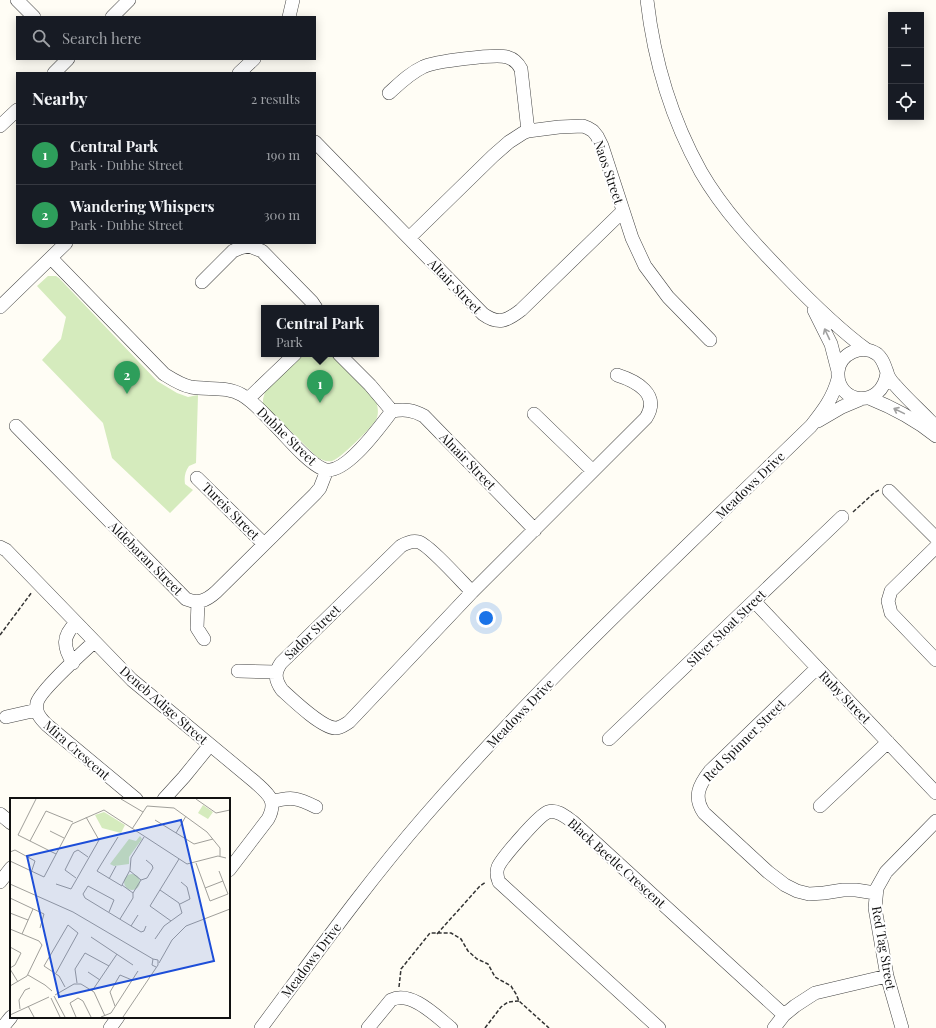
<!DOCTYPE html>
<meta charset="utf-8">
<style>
:root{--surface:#171b24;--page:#20242c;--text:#f1f3f6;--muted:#9ea1a6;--line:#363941;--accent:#b45309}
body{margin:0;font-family:"Playfair Display",serif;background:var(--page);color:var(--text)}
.controls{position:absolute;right:12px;top:12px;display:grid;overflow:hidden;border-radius:0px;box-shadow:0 2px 10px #0003}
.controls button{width:36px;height:36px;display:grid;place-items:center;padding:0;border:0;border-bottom:1px solid var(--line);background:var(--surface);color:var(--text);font:20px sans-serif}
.you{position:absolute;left:486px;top:618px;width:14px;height:14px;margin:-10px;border:3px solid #fff;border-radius:50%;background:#1a73e8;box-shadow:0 0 0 6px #1a73e833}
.badge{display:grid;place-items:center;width:26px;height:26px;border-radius:50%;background:var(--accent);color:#fff;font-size:13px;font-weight:700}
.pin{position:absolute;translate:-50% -33px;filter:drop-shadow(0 1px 2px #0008)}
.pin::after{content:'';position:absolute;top:21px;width:14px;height:12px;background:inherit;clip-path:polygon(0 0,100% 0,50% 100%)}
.popup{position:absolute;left:261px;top:305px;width:118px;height:52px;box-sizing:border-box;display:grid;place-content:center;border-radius:0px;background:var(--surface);filter:drop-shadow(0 1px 3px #0005);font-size:13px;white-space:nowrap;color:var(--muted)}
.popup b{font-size:15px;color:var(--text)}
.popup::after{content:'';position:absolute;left:50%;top:100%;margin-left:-8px;border:8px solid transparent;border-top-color:var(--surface)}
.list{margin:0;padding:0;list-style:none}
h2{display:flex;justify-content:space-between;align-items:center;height:52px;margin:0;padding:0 16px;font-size:17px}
h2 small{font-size:13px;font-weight:400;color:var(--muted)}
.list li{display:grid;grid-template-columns:26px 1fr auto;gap:12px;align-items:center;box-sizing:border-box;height:60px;padding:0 16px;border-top:1px solid var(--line)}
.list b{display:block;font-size:15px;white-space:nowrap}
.list p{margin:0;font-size:13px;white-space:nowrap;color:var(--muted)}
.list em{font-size:13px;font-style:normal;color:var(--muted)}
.icon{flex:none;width:22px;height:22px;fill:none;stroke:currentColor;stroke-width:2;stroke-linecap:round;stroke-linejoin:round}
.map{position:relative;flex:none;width:936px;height:1028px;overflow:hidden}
.search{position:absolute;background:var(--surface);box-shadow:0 2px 10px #0003;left:16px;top:16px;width:300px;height:44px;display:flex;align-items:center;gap:10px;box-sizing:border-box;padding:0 14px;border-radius:0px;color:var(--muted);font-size:15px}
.panel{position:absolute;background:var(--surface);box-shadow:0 2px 10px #0003;left:16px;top:72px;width:300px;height:172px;border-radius:0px}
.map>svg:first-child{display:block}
.green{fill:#d5ebbd}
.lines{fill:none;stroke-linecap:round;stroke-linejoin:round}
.minor-casing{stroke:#444;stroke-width:14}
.path{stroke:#333;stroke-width:1.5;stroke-dasharray:4 2;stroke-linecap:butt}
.minor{stroke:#fff;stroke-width:13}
.oneway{stroke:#a0a0a0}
.labels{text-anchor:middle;stroke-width:4;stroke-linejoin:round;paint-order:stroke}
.street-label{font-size:13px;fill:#111;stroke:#fff}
.inset-road{fill:none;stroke:#a09f9a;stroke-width:1}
.view{fill:#1d4ed8;fill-opacity:0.15;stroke:#1d4ed8;stroke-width:2}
.inset-edge{fill:none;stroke:#111;stroke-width:2}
</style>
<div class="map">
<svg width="936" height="1028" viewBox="0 0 936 1028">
<rect width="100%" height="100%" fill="#fffdf5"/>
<!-- green -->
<path class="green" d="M 48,276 L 56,276 L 59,278 L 157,381 L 177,393 L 188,397 L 198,395 L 196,463 L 189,466 C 185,472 184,477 185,484 L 193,490 L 170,513 L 112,458 L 103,423 L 42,360 L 61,339 L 66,317 L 37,286 Z
M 303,354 L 330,354 L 376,401 C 378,407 379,414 376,420 C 371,428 340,459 332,461 C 326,462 322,460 317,457 L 263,404 L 263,399 L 266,389 Z"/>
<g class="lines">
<defs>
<path id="minor" d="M 17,0 L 34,17
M 647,0 C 654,61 671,118 701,172 C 723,210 754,243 785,275 C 811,302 837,328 867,350
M 112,17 L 129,0
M 289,17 L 293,0
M 54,73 L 68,59
M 239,73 L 254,59
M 389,93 C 400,83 410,73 423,67 C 435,61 495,54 507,57 C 514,59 518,63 521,69 L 528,131
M 0,126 L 17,110
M 315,142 L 483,314 C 498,325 507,321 521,310 L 623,211
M 409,238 L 493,156 L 509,142 L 523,133 L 528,131 L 559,127 L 583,126 L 588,128 L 593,131 L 597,136 L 602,146 L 632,238 L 645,266 L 668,297 L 710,340
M 51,258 L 164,374 C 172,379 181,385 191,387 C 208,390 227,386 242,395 C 254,402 264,414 274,424 C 286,436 307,462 323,469 C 344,478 381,425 392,411
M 202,282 L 233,251 L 240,248 L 249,246 L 262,251 L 312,302 L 316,308
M 0,307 L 66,243
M 814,310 L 831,344 L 838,371
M 339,354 L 370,385 L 392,411
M 887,373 C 882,410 836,404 838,372 C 839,354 862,343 877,354 C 884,360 884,365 887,372 C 888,377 892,382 895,385 C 908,400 923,413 936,427
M 869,398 C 894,408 915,419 936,436
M 248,399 L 295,354
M 392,411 C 405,409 413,410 424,416 L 535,530
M 534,414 L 593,471
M 818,421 L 842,407 L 861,399
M 16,426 L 186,599 C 198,604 206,601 216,592 L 315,494 L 320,488 L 327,470
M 197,478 L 264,544
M 889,491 L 936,538
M 0,547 L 6,550 L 132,680 L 255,782 C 268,794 278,800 268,819 L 229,870
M 936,547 L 891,591 L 888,601 L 891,613 L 936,660
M 472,592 C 462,582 430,546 419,542 C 412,540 406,543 401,546 L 281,663 C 274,673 275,680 282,690 C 293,700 321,727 335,728 C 341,728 344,725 349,722 L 472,592 L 646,418 C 661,394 636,381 617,375
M 754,601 L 936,793
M 198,602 L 197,628 L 204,639
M 94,642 C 83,652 39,692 37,703 C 35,713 41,719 47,725 L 136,799
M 73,663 C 63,647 62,636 76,623
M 817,668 L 710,771 C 699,785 693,797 704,813 L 768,872 L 785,885 L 797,891 L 809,894 L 824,893 L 843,890 L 856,890 L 875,893
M 238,671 L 276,672
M 6,717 L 37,710
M 609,739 L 842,517
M 164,799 L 184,777 L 210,745
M 272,802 C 291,796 298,798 316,807
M 820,806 L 888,742
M 0,814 L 11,823
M 0,882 L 11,868
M 2,1028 L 11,1017
M 110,1028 L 118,1017
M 261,1028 C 314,957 366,884 424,817 C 545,678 680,553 811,426 C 823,411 833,398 838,379
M 368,1028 L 391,1000 C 411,990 436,1016 451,1028
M 659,1028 L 499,882 C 497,877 496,872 498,867 C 502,858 539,815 548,812 C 557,809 566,817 573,822 L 784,1015
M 774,1028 L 784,1015 L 795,1006 L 815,993 L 887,976
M 902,1028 L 887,976 L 875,908 L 877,888 L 886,872 L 936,821"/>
</defs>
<!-- minor casing -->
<use href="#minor" class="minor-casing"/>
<!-- path -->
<path class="path" d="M 853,512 L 874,493 L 879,490
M 0,635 L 32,592
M 437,934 L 480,886 L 486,882
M 399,987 L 401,969 L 430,933 L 451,933 L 461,939 L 468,951 L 477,959 L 488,964 L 495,977 L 511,986 L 516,994 L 519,1001 L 549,1028
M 485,1028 L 501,1007 L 508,1002 L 519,1001"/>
<!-- minor -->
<use href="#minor" class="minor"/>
</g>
<!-- one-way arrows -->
<defs><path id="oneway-shaft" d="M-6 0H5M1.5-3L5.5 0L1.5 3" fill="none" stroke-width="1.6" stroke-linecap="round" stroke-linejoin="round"/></defs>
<g class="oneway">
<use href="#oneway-shaft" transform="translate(827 334) rotate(-115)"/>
<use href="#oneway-shaft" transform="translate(899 411) rotate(-154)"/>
</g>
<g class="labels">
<!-- street labels -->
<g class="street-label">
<text transform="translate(609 172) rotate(71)" y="5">Naos Street</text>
<text transform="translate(455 286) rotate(46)" y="5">Altair Street</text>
<text transform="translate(287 436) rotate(44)" y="5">Dubhe Street</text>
<text transform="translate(468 461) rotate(46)" y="5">Alnair Street</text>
<text transform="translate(750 485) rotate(-44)" y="5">Meadows Drive</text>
<text transform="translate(231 511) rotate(45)" y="5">Tureis Street</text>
<text transform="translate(146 558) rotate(45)" y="5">Aldebaran Street</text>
<text transform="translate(726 628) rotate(-44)" y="5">Silver Stoat Street</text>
<text transform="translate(312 632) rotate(-44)" y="5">Sador Street</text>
<text transform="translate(845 697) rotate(46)" y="5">Ruby Street</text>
<text transform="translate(164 705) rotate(41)" y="5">Deneb Adige Street</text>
<text transform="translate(520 713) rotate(-46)" y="5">Meadows Drive</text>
<text transform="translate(744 740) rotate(-45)" y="5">Red Spinner Street</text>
<text transform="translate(77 750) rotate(41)" y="5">Mira Crescent</text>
<text transform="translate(617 863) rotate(42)" y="5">Black Beetle Crescent</text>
<text transform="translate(884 948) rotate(80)" y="5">Red Tag Street</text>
<text transform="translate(311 960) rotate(-53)" y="5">Meadows Drive</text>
</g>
</g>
<!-- overview -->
<g transform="translate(10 798)">
<rect width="220" height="220" fill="#fffdf5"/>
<path d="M 193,7 L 203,14 L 198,21 L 188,15 ZM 94,14 L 115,27 L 111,35 L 92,30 L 85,17 ZM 130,38 L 132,41 L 119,59 L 119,66 L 104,68 L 100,66 L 119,41 L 126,43 ZM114 84a8 8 0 1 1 16 0a8 8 0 1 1-16 0Z" fill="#d5ebbd"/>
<path class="inset-road" d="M 26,1 L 8,37 L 46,56M 111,1 L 133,14M 186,1 L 206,15 L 220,12M 94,12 L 177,66 L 208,58 L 216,60M 145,22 L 184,46 L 203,41M 122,31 L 137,8 L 164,10 L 197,34 L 210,50 L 210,58M 40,33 L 54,40M 166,35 L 176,18M 108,39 L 87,73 L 112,88M 20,43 L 36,13 L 63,24M 0,54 L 5,52 L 25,63 L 21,75M 0,63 L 34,79 L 62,26 L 94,12M 186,65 L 200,103 L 218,96 L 209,73M 120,73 L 131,82 L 123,95M 66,80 L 55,72 L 64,54 L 68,52 L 78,59M 99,81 L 106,68M 131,82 L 137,80 L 143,70 L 142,67 L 136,62M 0,86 L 63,114 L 143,161M 46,86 L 61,91 L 89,42 L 76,19M 195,90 L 213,83M 123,95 L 112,87 L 120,72 L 121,60 L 134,39M 0,100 L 34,116 L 30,130M 170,106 L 180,101 L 177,89 L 171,84M 99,114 L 104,102 L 78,88 L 73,96 L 75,100 L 131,134 L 134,133 L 136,128M 0,115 L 18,122M 110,121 L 123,100 L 123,95M 161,123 L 140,108 L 169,61M 121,128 L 128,117M 0,131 L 29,143 L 32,147 L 17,178 L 0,188M 12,136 L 23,111M 81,139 L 123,167M 145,141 L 154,128 L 172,115 L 169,105 L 150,92M 0,149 L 11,155 L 5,167 L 0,170M 149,165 L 162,142 L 176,128 L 220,111M 0,171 L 8,184M 78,174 L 90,182M 46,175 L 68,135 L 58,127 L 34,168 L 49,178 L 55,189M 18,177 L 35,187 L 42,193M 67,185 L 65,171 L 75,155 L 99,168M 82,193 L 107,156M 45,197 L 64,186 L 71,186 L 84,194 L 95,218M 44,198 L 55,219M 41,200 L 50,219M 18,208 L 24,219M 105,208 L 100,194 L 110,177 L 122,182M 10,211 L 9,202 L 15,192 L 20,190M 0,217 L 39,199M 66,219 L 60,205 L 68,200 L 73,203 L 81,219M 91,219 L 101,215 L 128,173M 113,219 L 148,167 L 148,162 L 143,161 L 142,167 L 146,169"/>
<path class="view" d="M 171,22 L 204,163 L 49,199 L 17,58 Z"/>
<rect width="220" height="220" class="inset-edge"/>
</g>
</svg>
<div class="controls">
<button>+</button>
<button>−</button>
<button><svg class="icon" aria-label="locate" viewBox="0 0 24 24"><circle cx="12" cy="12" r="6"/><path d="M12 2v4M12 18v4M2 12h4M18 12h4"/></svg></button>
</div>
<div class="you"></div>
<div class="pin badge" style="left:320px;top:403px;background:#2e9e5b">1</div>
<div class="popup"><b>Central Park</b>Park</div>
<div class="pin badge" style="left:127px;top:394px;background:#2e9e5b">2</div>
<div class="search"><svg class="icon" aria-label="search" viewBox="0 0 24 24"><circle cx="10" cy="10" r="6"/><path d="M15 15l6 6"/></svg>Search here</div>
<section class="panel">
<h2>Nearby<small>2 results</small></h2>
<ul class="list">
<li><span class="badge" style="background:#2e9e5b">1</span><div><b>Central Park</b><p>Park · Dubhe Street</p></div><em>190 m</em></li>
<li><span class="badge" style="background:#2e9e5b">2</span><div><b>Wandering Whispers</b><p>Park · Dubhe Street</p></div><em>300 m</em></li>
</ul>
</section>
</div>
